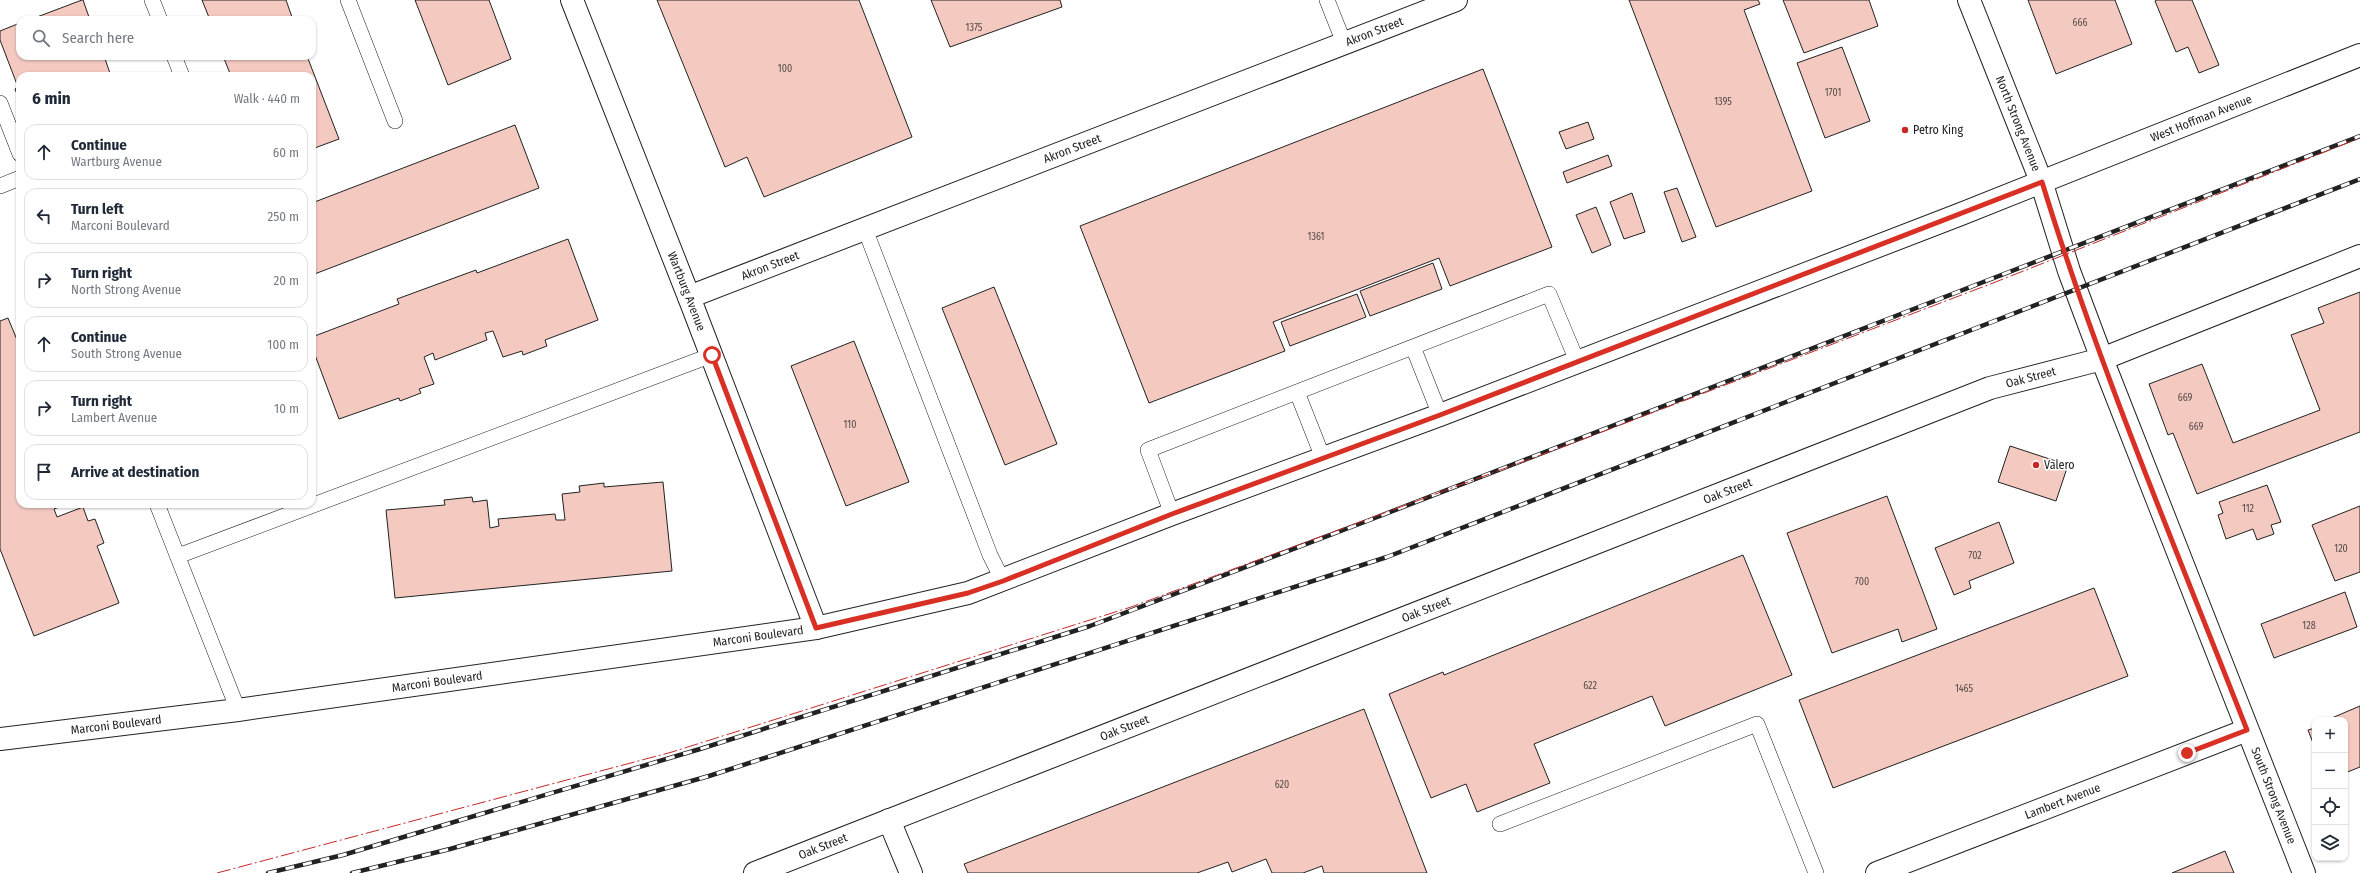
<!DOCTYPE html>
<meta charset="utf-8">
<style>
:root{--surface:#fff;--page:#f6f6f7;--text:#1f2937;--muted:#747a83;--line:#e0e1e3}
body{margin:0;font-family:"Fira Sans Condensed",sans-serif;background:var(--page);color:var(--text)}
.controls{position:absolute;right:12px;bottom:12px;display:grid;overflow:hidden;border-radius:8px;box-shadow:0 1px 3px #0004}
.controls button{width:36px;height:36px;display:grid;place-items:center;padding:0;border:0;border-bottom:1px solid var(--line);background:var(--surface);color:var(--text);font:20px sans-serif}
.stop{position:absolute;width:12px;height:12px;margin:-9px;border:3px solid #d93025;border-radius:50%;background:#fff}
.stop.end{background:#d93025;border-color:#fff;box-shadow:0 1px 4px #0008}
.list{margin:0;padding:0;list-style:none}
h2{display:flex;justify-content:space-between;align-items:center;height:52px;margin:0;padding:0 16px;font-size:17px}
h2 small{font-size:13px;font-weight:400;color:var(--muted)}
.list li{display:grid;grid-template-columns:26px 1fr auto;gap:12px;align-items:center;box-sizing:border-box;height:56px;margin:0 8px 8px;padding:0 8px;border:1px solid var(--line);border-radius:12px}
.list b{display:block;font-size:15px;white-space:nowrap}
.list p{margin:0;font-size:13px;white-space:nowrap;color:var(--muted)}
.list em{font-size:13px;font-style:normal;color:var(--muted)}
.icon{flex:none;width:22px;height:22px;fill:none;stroke:currentColor;stroke-width:2;stroke-linecap:round;stroke-linejoin:round}
.map{position:relative;flex:none;width:2360px;height:873px;overflow:hidden}
.search{position:absolute;background:var(--surface);box-shadow:0 1px 3px #0004;left:16px;top:16px;width:300px;height:44px;display:flex;align-items:center;gap:10px;box-sizing:border-box;padding:0 14px;border-radius:12px;color:var(--muted);font-size:15px}
.panel{position:absolute;background:var(--surface);box-shadow:0 1px 3px #0004;left:16px;top:72px;width:300px;height:436px;border-radius:12px}
.map>svg:first-child{display:block}
.building{fill:#f3c9c0;stroke:#222}
.lines{fill:none;stroke-linecap:round;stroke-linejoin:round}
.service-casing{stroke:#222;stroke-width:16}
.minor-casing{stroke:#222;stroke-width:24}
.tertiary-casing{stroke:#222;stroke-width:24}
.secondary-casing{stroke:#222;stroke-width:24}
.service{stroke:#fff;stroke-width:15}
.minor{stroke:#fff;stroke-width:22}
.tertiary{stroke:#fff;stroke-width:22}
.secondary{stroke:#fff;stroke-width:22}
.rail-casing{stroke:#222;stroke-width:4.5}
.rail{stroke:#fff;stroke-width:3;stroke-dasharray:9;stroke-linecap:butt}
.power{stroke:#c62828;stroke-width:1;stroke-dasharray:14 3 2 3;stroke-linecap:butt}
.route{stroke:#d93025;stroke-width:5}
.poi-dot{fill:#c62828;stroke:#fff;stroke-width:1.5}
.labels{text-anchor:middle;stroke-width:3;stroke-linejoin:round;paint-order:stroke}
.number-label{font-size:10px;fill:#564c4a}
.street-label{font-size:12px;fill:#222;stroke:#fff}
.poi-label{font-size:12px;fill:#222;stroke:#fff;text-anchor:start}
</style>
<div class="map">
<svg width="2360" height="873" viewBox="0 0 2360 873">
<rect width="100%" height="100%" fill="#fff"/>
<!-- building -->
<path class="building" d="M 83,0 L 90,20 L 29,20 L 82,0 Z
M 202,0 L 286,0 L 293,20 L 210,20 Z
M 415,0 L 489,0 L 511,59 L 448,85 Z
M 657,0 L 859,0 L 912,137 L 764,197 L 747,157 L 725,167 Z
M 931,0 L 1060,0 L 1062,7 L 950,47 Z
M 1629,0 L 1758,0 L 1760,4 L 1744,10 L 1812,191 L 1716,227 Z
M 1783,0 L 1869,0 L 1878,26 L 1804,53 Z
M 2028,0 L 2115,0 L 2132,44 L 2056,74 Z
M 2157,0 L 2192,0 L 2219,65 L 2199,73 L 2188,47 L 2176,52 L 2155,1 Z
M 20,23 L 20,56 L 104,56 L 111,76 L 20,76 L 20,102 L 15,89 L 18,87 L 0,40 L 0,31 Z
M 1842,47 L 1870,121 L 1825,138 L 1797,63 Z
M 223,56 L 307,56 L 339,139 L 312,149 L 312,76 L 231,76 Z
M 1483,69 L 1552,247 L 1450,286 L 1439,258 L 1273,322 L 1285,351 L 1149,403 L 1080,226 Z
M 1588,122 L 1594,139 L 1566,149 L 1559,132 Z
M 515,125 L 539,188 L 312,275 L 312,203 Z
M 1608,155 L 1612,166 L 1567,183 L 1563,172 Z
M 1677,188 L 1696,237 L 1682,242 L 1664,192 Z
M 1632,193 L 1645,232 L 1624,239 L 1610,202 Z
M 1596,207 L 1611,245 L 1592,253 L 1576,215 Z
M 568,239 L 598,320 L 545,340 L 547,346 L 523,355 L 522,351 L 503,357 L 493,331 L 485,333 L 487,340 L 435,360 L 433,353 L 424,357 L 434,384 L 419,389 L 421,393 L 400,401 L 399,398 L 339,419 L 312,347 L 312,337 L 399,304 L 397,299 L 476,270 L 477,273 Z
M 1433,263 L 1442,289 L 1370,316 L 1360,291 Z
M 994,287 L 1057,444 L 1005,465 L 942,308 Z
M 2360,292 L 2360,432 L 2197,494 L 2173,433 L 2168,435 L 2149,384 L 2202,364 L 2233,443 L 2320,410 L 2291,335 L 2324,323 L 2318,308 Z
M 1357,294 L 1366,317 L 1290,346 L 1281,322 Z
M 8,318 L 20,347 L 20,504 L 61,504 L 62,506 L 54,509 L 57,517 L 83,507 L 88,521 L 95,519 L 104,543 L 97,546 L 119,603 L 34,636 L 0,549 L 0,321 Z
M 854,341 L 909,482 L 846,506 L 791,366 Z
M 2010,446 L 2068,465 L 2056,501 L 1998,482 Z
M 663,482 L 672,571 L 395,598 L 386,510 L 445,505 L 444,500 L 472,497 L 473,502 L 487,500 L 490,528 L 499,526 L 498,519 L 555,514 L 556,520 L 565,520 L 562,494 L 580,492 L 579,486 L 604,483 L 604,487 Z
M 2267,485 L 2281,522 L 2271,525 L 2274,534 L 2257,540 L 2253,529 L 2226,539 L 2218,515 L 2223,513 L 2219,502 Z
M 1887,496 L 1937,629 L 1902,642 L 1898,629 L 1832,653 L 1787,533 Z
M 2360,506 L 2360,572 L 2335,581 L 2312,525 Z
M 1999,522 L 2014,563 L 1969,581 L 1971,588 L 1954,595 L 1935,548 Z
M 1743,555 L 1792,675 L 1665,726 L 1652,696 L 1534,744 L 1550,783 L 1477,812 L 1466,784 L 1431,798 L 1389,694 L 1443,672 L 1444,675 Z
M 2094,588 L 2128,676 L 1833,788 L 1799,700 Z
M 2345,592 L 2357,627 L 2274,658 L 2261,624 Z
M 2360,706 L 2360,767 L 2345,773 L 2345,720 L 2327,720 Z
M 1364,709 L 1427,873 L 1324,873 L 1322,866 L 1303,873 L 1272,873 L 1266,859 L 1232,872 L 1228,862 L 1197,873 L 968,873 L 964,864 Z
M 2315,728 L 2315,748 L 2308,730 Z
M 2225,851 L 2234,873 L 2172,873 Z"/>
<g class="lines">
<defs>
<path id="service" d="M 152,0 L 160,20
M 348,0 L 395,121
M 1327,0 L 1344,43
M 174,56 L 182,76
M 0,103 L 20,154
M 0,186 L 20,178
M 865,229 L 990,555 L 1003,581
M 1413,347 L 1440,415
M 1297,392 L 1323,458
M 157,504 L 238,710
M 1172,514 L 1148,450 L 1549,294 L 1577,361
M 178,556 L 712,355
M 1500,824 L 1757,724 L 1816,873"/>
<g id="minor">
<path id="s1" d="M 572,0 L 689,297 L 816,628"/>
<path id="s2" d="M 689,297 L 1456,0"/>
<path d="M 889,820 L 911,873"/>
<path id="s3" d="M 1877,873 L 2247,730"/>
</g>
<g id="tertiary">
<path id="s4" d="M 1969,0 L 2041,181 L 2069,271 L 2102,359 L 2304,873"/>
<path id="s5" d="M 0,739 L 238,710 L 816,628 L 968,593 L 1172,514 L 1440,415 L 1961,214 L 2360,55"/>
</g>
<g id="secondary">
<path id="s6" d="M 755,873 L 1990,388 L 2102,359 L 2360,256"/>
</g>
</defs>
<!-- service casing -->
<use href="#service" class="service-casing"/>
<!-- minor casing -->
<use href="#minor" class="minor-casing"/>
<!-- tertiary casing -->
<use href="#tertiary" class="tertiary-casing"/>
<!-- secondary casing -->
<use href="#secondary" class="secondary-casing"/>
<!-- service -->
<use href="#service" class="service"/>
<!-- minor -->
<use href="#minor" class="minor"/>
<!-- tertiary -->
<use href="#tertiary" class="tertiary"/>
<!-- secondary -->
<use href="#secondary" class="secondary"/>
<defs>
<path id="rail" d="M 268,873 L 343,855 L 700,749 L 1090,626 L 1367,521 L 2360,136
M 352,873 L 450,849 L 709,776 L 1387,557 L 2360,179"/>
</defs>
<!-- rail casing -->
<use href="#rail" class="rail-casing"/>
<!-- rail -->
<use href="#rail" class="rail"/>
<!-- power -->
<path class="power" d="M 217,873 L 672,752 L 1131,607 L 1565,446 L 1993,283 L 2360,138"/>
</g>
<g class="lines">
<!-- route -->
<path class="route" d="M 712,355 L 816,628 L 968,593 L 1003,581 L 1172,514 L 1440,415 L 2042,182 C 2099,368 2176,548 2247,730 L 2187,753"/>
</g>
<!-- markers -->
<g class="poi-dot">
<circle cx="1905" cy="130" r="4"/>
<circle cx="2036" cy="465" r="4"/>
</g>
<g class="labels">
<!-- number labels -->
<g class="number-label">
<text x="2080" y="26">666</text>
<text x="974" y="31">1375</text>
<text x="785" y="72">100</text>
<text x="1833" y="96">1701</text>
<text x="1723" y="105">1395</text>
<text x="1316" y="240">1361</text>
<text x="2185" y="401">669</text>
<text x="850" y="428">110</text>
<text x="2196" y="430">669</text>
<text x="2248" y="512">112</text>
<text x="2341" y="552">120</text>
<text x="1975" y="559">702</text>
<text x="1862" y="585">700</text>
<text x="2309" y="629">128</text>
<text x="1590" y="689">622</text>
<text x="1964" y="692">1465</text>
<text x="1282" y="788">620</text>
</g>
<!-- street labels -->
<g class="street-label">
<text dy="4" stroke="none"><textPath href="#s2" startOffset="735">Akron Street</textPath></text>
<text dy="4" stroke="none"><textPath href="#s5" startOffset="2301">West Hoffman Avenue</textPath></text>
<text dy="4" stroke="none"><textPath href="#s4" startOffset="133">North Strong Avenue</textPath></text>
<text dy="4" stroke="none"><textPath href="#s2" startOffset="411">Akron Street</textPath></text>
<text dy="4" stroke="none"><textPath href="#s2" startOffset="87">Akron Street</textPath></text>
<text dy="4" stroke="none"><textPath href="#s1" startOffset="313">Wartburg Avenue</textPath></text>
<text dy="4" stroke="none"><textPath href="#s6" startOffset="1369">Oak Street</textPath></text>
<text dy="4" stroke="none"><textPath href="#s6" startOffset="1045">Oak Street</textPath></text>
<text dy="4" stroke="none"><textPath href="#s6" startOffset="721">Oak Street</textPath></text>
<text dy="4" stroke="none"><textPath href="#s5" startOffset="765">Marconi Boulevard</textPath></text>
<text dy="4" stroke="none"><textPath href="#s5" startOffset="441">Marconi Boulevard</textPath></text>
<text dy="4" stroke="none"><textPath href="#s5" startOffset="117">Marconi Boulevard</textPath></text>
<text dy="4" stroke="none"><textPath href="#s6" startOffset="397">Oak Street</textPath></text>
<text dy="4" stroke="none"><textPath href="#s4" startOffset="852">South Strong Avenue</textPath></text>
<text dy="4" stroke="none"><textPath href="#s3" startOffset="199">Lambert Avenue</textPath></text>
<text dy="4" stroke="none"><textPath href="#s6" startOffset="73">Oak Street</textPath></text>
</g>
<!-- poi labels -->
<g class="poi-label">
<text x="1913" y="134">Petro King</text>
<text x="2044" y="469">Valero</text>
</g>
</g>
</svg>
<div class="controls">
<button>+</button>
<button>−</button>
<button><svg class="icon" aria-label="locate" viewBox="0 0 24 24"><circle cx="12" cy="12" r="6"/><path d="M12 2v4M12 18v4M2 12h4M18 12h4"/></svg></button>
<button><svg class="icon" aria-label="layers" viewBox="0 0 24 24"><path d="M12 4l9 5-9 5-9-5zM3 14l9 5 9-5"/></svg></button>
</div>
<div class="stop" style="left:712px;top:355px"></div>
<div class="stop end" style="left:2187px;top:753px"></div>
<div class="search"><svg class="icon" aria-label="search" viewBox="0 0 24 24"><circle cx="10" cy="10" r="6"/><path d="M15 15l6 6"/></svg>Search here</div>
<section class="panel">
<h2>6 min<small>Walk · 440 m</small></h2>
<ul class="list">
<li><svg class="icon" aria-label="ahead" viewBox="0 0 24 24"><path d="M12 20V5M6 11l6-6 6 6"/></svg><div><b>Continue</b><p>Wartburg Avenue</p></div><em>60 m</em></li>
<li><svg class="icon" aria-label="left" viewBox="0 0 24 24"><path d="M17 20v-9H6M10 6l-5 5 5 5"/></svg><div><b>Turn left</b><p>Marconi Boulevard</p></div><em>250 m</em></li>
<li><svg class="icon" aria-label="right" viewBox="0 0 24 24"><path d="M7 20v-9h11M14 6l5 5-5 5"/></svg><div><b>Turn right</b><p>North Strong Avenue</p></div><em>20 m</em></li>
<li><svg class="icon" aria-label="ahead" viewBox="0 0 24 24"><path d="M12 20V5M6 11l6-6 6 6"/></svg><div><b>Continue</b><p>South Strong Avenue</p></div><em>100 m</em></li>
<li><svg class="icon" aria-label="right" viewBox="0 0 24 24"><path d="M7 20v-9h11M14 6l5 5-5 5"/></svg><div><b>Turn right</b><p>Lambert Avenue</p></div><em>10 m</em></li>
<li><svg class="icon" aria-label="arrive" viewBox="0 0 24 24"><path d="M6 21V4h12l-3 4 3 4H6"/></svg><div><b>Arrive at destination</b></div></li>
</ul>
</section>
</div>
